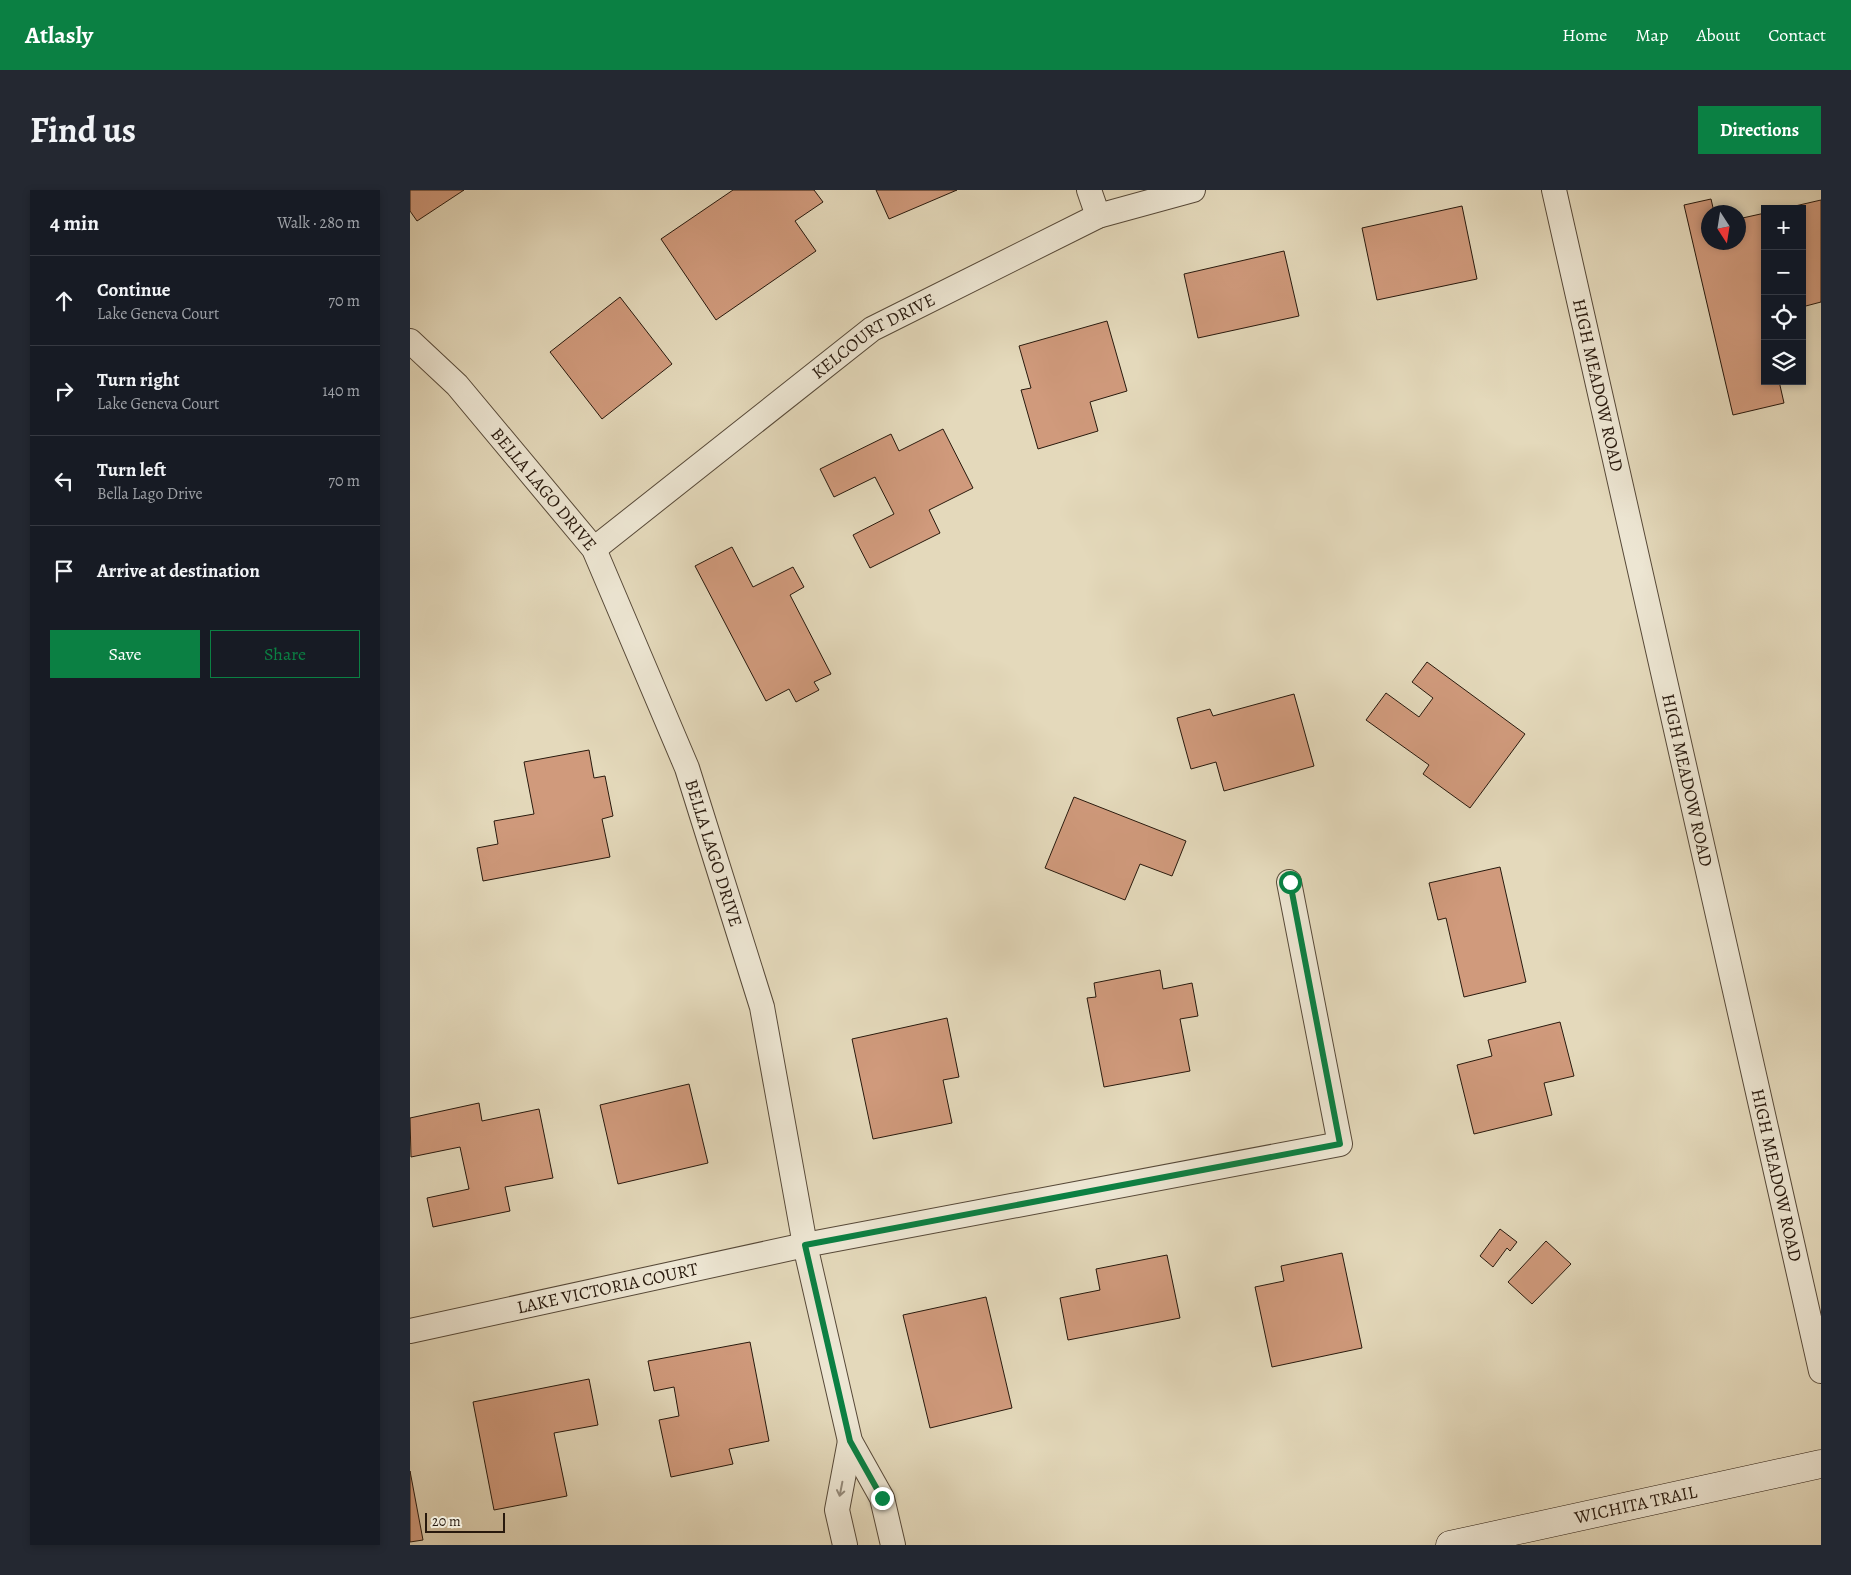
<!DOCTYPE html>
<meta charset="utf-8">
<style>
:root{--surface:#171b24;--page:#242831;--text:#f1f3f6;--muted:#9ea1a6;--line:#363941;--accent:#0b8043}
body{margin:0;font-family:Alegreya,serif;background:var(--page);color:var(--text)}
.controls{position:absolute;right:15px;top:15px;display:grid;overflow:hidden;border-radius:0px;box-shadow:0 2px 8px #0003}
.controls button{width:45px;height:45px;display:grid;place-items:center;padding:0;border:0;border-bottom:1px solid var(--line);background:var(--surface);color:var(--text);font:25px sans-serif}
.compass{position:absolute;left:1291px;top:15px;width:45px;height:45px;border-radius:50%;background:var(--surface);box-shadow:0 2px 8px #0003;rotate:168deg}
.scale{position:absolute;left:15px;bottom:12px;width:80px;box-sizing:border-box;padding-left:5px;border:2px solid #28190d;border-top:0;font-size:14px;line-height:18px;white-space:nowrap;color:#28190d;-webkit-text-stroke:4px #ede6d3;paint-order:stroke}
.stop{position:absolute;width:15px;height:15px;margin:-11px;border:4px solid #0b8043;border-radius:50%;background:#fff}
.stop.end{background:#0b8043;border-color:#fff;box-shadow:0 1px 5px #0008}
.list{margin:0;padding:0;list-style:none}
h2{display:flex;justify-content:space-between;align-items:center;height:65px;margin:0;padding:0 20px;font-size:21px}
h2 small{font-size:16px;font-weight:400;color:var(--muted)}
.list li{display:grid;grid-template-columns:32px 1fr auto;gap:15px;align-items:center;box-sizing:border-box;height:90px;padding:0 20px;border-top:1px solid var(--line)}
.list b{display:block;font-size:19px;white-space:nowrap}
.list p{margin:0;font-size:16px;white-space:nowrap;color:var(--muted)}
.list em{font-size:16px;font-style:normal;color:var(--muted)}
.actions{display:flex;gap:10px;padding:15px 20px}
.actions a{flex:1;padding:11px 0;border:1px solid var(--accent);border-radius:0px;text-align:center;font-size:18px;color:var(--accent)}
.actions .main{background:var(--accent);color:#fff}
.icon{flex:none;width:28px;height:28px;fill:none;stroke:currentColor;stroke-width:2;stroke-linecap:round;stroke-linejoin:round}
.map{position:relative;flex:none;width:1411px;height:1355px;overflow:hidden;border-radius:0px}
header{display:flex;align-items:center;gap:30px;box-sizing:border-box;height:70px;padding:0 25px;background:var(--accent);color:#fff}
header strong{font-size:24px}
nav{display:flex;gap:28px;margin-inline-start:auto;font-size:18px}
.intro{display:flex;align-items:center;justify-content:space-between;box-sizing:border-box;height:120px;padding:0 30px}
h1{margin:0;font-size:35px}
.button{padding:12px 22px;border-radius:0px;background:var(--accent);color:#fff;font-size:18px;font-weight:700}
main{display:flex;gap:30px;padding:0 30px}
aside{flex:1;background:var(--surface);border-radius:0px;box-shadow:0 2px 8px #0003}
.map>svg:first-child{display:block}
.building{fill:#d09a7c;stroke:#28190d}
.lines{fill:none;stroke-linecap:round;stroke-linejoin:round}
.street-casing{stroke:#574938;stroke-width:26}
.secondary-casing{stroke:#28190d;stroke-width:29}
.street{stroke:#ede6d3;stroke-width:24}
.secondary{stroke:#ede6d3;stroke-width:28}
.oneway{stroke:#948a7a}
.route{stroke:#0b8043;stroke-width:6}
.labels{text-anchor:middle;stroke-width:4;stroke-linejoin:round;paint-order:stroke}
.street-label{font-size:18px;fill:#28190d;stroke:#ede6d3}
</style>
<header>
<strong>Atlasly</strong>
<nav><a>Home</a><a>Map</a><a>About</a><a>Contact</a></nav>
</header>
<div class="intro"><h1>Find us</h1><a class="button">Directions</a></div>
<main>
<aside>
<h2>4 min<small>Walk · 280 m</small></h2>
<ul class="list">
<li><svg class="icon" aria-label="ahead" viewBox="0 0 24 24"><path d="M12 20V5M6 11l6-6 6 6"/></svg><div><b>Continue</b><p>Lake Geneva Court</p></div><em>70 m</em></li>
<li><svg class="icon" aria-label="right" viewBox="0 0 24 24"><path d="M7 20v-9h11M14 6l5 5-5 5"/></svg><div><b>Turn right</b><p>Lake Geneva Court</p></div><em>140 m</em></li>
<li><svg class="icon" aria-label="left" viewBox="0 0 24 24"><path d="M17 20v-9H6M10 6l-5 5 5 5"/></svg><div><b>Turn left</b><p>Bella Lago Drive</p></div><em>70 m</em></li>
<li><svg class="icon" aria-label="arrive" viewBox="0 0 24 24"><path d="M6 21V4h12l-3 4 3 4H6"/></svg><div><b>Arrive at destination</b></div></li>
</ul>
<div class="actions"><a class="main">Save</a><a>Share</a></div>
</aside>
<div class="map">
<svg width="1411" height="1355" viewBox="0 0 1411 1355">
<rect width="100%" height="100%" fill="#e4d9bb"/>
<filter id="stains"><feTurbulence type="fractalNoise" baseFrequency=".004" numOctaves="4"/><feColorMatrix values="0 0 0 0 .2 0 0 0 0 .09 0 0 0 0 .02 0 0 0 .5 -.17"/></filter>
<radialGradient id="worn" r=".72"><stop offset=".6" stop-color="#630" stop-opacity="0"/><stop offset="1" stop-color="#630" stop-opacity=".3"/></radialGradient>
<!-- building -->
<path class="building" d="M 0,0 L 54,0 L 7,31 L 0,21 Z
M 323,0 L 404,0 L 413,12 L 385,31 L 406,61 L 306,130 L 251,49 Z
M 466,0 L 547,0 L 479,29 Z
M 1301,9 L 1304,22 L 1298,22 L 1298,52 L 1328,52 L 1328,29 L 1355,23 L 1355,191 L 1369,191 L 1374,213 L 1323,225 L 1274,15 Z
M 1411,10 L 1411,112 L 1392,117 L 1392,19 L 1372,19 Z
M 1052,16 L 1067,89 L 967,110 L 952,38 Z
M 874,61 L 889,126 L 788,148 L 774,84 Z
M 210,107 L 262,174 L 192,229 L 140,162 Z
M 697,131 L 717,201 L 680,212 L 688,241 L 628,259 L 611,200 L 621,198 L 609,156 Z
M 533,239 L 563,298 L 519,320 L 530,343 L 460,378 L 443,345 L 484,324 L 465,287 L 424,307 L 410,279 L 481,244 L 489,261 Z
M 322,357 L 343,397 L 383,377 L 394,397 L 380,405 L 421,484 L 404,492 L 409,500 L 386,512 L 379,499 L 356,511 L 285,376 Z
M 1017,472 L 1115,544 L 1060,618 L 1013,584 L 1019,575 L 956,530 L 976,503 L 1009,527 L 1023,508 L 1002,492 Z
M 884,504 L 904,576 L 814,601 L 806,572 L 781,579 L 767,528 L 800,519 L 803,526 Z
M 179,560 L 184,588 L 195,586 L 203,626 L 192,629 L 200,667 L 73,691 L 67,658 L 88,654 L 84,631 L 124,624 L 114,572 Z
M 664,607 L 776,651 L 762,686 L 730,674 L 715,710 L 635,678 Z
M 1090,677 L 1116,792 L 1054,807 L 1036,728 L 1028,730 L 1019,693 Z
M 750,780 L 753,799 L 782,793 L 788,826 L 770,829 L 780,881 L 694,897 L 677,808 L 686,807 L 684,793 Z
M 537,828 L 549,887 L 533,890 L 542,933 L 463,949 L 442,849 Z
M 1150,832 L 1164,886 L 1134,893 L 1142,925 L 1064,944 L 1047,875 L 1082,866 L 1078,850 Z
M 279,894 L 298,973 L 208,994 L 190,915 Z
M 69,913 L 72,931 L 129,919 L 143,988 L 95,997 L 100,1021 L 23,1037 L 17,1008 L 59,999 L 50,957 L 1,967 L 0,928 Z
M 1090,1039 L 1107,1052 L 1100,1061 L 1097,1058 L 1083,1077 L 1070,1066 Z
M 1136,1051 L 1161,1074 L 1122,1114 L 1098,1092 Z
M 932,1063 L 952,1158 L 862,1177 L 845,1097 L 874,1091 L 871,1076 Z
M 757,1065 L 770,1128 L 658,1150 L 650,1108 L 690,1100 L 686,1079 Z
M 576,1107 L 602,1218 L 520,1238 L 493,1125 Z
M 340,1152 L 359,1251 L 319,1259 L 323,1274 L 261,1287 L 249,1230 L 269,1226 L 264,1197 L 244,1201 L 238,1171 Z
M 179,1189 L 188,1235 L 144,1243 L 157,1306 L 84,1320 L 63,1212 Z
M 0,1281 L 13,1350 L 0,1352 Z"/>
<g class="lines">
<defs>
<g id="street">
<path d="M 679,0 L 688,26"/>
<path id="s1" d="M 1144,0 L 1411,1181"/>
<path id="s2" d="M 0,151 L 47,195 L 184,359 L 277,578 L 352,817 L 395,1055 L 440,1251 L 472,1308 L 483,1355"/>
<path id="s3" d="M 184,359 L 462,139 L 688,26 L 783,0"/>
<path id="s4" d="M 0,1141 L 395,1055 L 930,954 L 879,692"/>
<path d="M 435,1355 L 427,1320 L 440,1251"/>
</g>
<g id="secondary">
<path id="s5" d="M 1040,1355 L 1411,1274"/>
</g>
</defs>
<!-- street casing -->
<use href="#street" class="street-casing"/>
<!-- secondary casing -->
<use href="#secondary" class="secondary-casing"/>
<!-- street -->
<use href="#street" class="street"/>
<!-- secondary -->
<use href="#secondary" class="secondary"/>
</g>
<!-- one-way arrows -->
<defs><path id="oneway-shaft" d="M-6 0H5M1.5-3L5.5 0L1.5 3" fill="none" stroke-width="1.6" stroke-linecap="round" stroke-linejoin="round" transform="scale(1.25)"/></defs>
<use class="oneway" href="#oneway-shaft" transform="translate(431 1299) rotate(101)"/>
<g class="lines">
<!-- route -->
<path class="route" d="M 472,1308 L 440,1251 L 395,1055 L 930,954 L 880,692"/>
</g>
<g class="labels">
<!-- street labels -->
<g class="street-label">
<text dy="6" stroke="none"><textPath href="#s3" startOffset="352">KELCOURT DRIVE</textPath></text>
<text dy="6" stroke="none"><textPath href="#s1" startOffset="200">HIGH MEADOW ROAD</textPath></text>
<text dy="6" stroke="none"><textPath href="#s2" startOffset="200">BELLA LAGO DRIVE</textPath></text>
<text dy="6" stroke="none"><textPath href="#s1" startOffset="605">HIGH MEADOW ROAD</textPath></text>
<text dy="6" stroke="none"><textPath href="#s2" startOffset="605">BELLA LAGO DRIVE</textPath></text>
<text dy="6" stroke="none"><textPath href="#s1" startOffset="1010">HIGH MEADOW ROAD</textPath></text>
<text dy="6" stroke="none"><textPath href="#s4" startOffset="202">LAKE VICTORIA COURT</textPath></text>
<text dy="6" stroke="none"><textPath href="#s5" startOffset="190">WICHITA TRAIL</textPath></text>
</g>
</g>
<rect width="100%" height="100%" filter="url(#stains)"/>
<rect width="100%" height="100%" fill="url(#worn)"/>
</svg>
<div class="controls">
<button>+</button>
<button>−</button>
<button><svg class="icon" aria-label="locate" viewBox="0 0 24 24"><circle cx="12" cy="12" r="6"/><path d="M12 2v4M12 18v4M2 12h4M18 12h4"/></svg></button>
<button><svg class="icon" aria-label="layers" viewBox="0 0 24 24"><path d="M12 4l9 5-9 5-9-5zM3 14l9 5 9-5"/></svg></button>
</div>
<svg class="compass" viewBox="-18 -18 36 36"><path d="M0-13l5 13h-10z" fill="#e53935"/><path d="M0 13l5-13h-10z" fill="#9ea1a6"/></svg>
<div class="scale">20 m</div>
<div class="stop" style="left:880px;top:692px"></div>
<div class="stop end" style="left:472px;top:1308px"></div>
</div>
</main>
